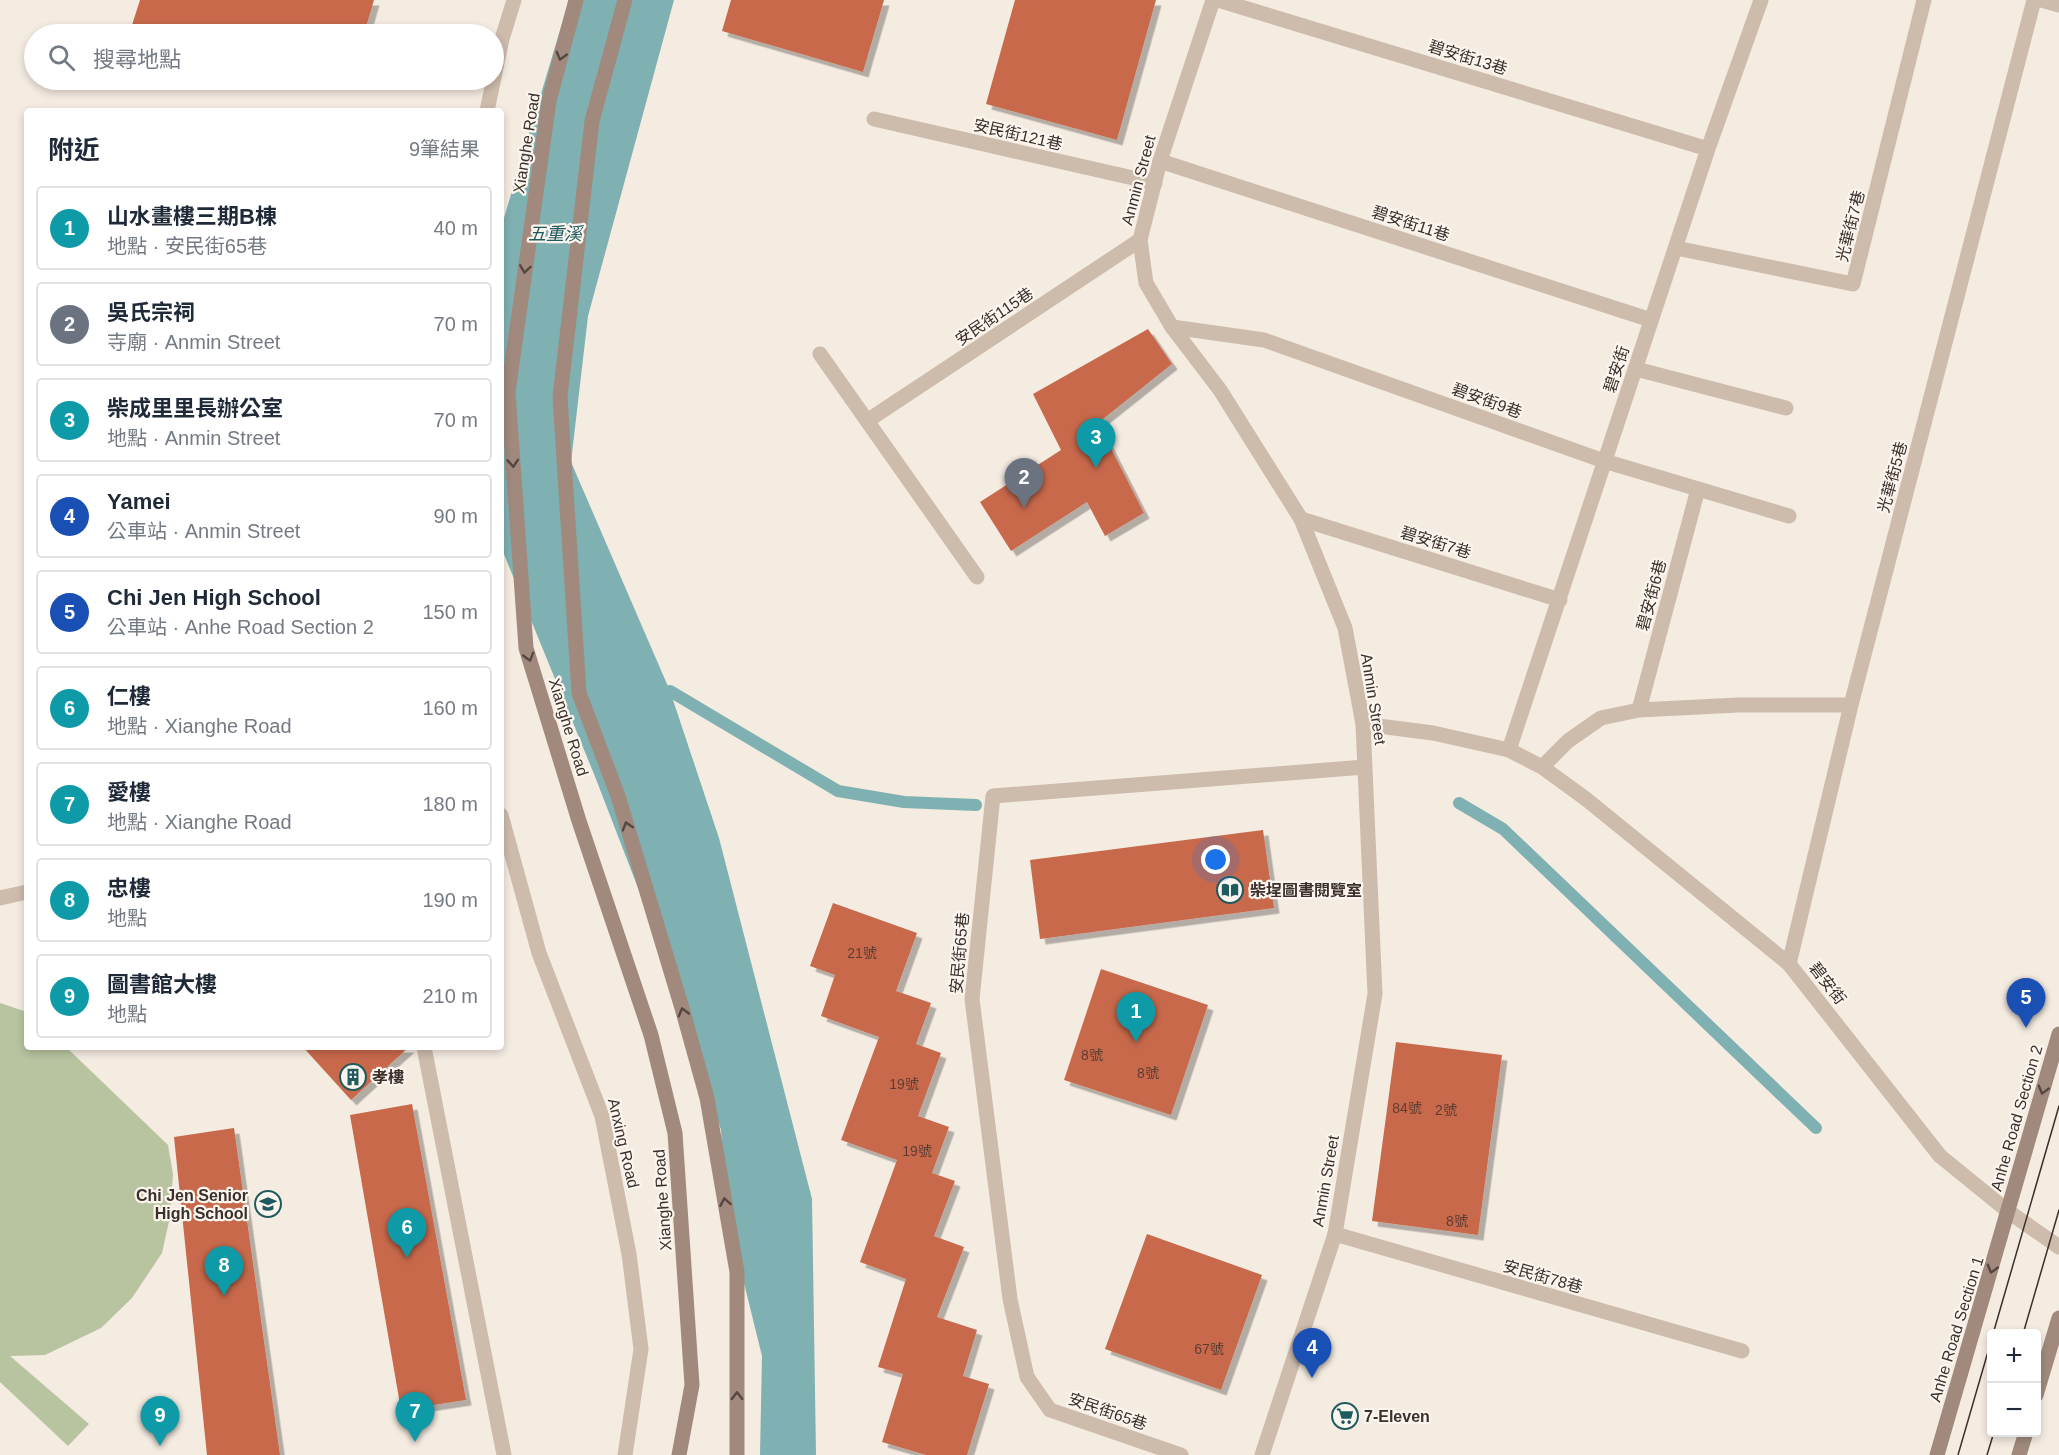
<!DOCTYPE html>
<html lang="zh-TW">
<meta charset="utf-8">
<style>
:root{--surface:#fff;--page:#f6f6f7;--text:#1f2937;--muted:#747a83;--line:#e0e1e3;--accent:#1f5a5e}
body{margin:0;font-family:Helvetica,"Noto Sans TC",sans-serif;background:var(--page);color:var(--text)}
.controls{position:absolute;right:18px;bottom:18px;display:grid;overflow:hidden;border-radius:6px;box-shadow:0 3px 9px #0003}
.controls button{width:54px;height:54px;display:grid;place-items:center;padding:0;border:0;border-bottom:2px solid var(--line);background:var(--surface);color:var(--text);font:30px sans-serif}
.you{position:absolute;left:1216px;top:860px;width:21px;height:21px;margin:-15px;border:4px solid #fff;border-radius:50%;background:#1a73e8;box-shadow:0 0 0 9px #1a73e833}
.badge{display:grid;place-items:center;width:39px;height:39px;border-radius:50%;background:var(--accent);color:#fff;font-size:20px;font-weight:700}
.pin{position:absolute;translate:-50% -50px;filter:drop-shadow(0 2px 3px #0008)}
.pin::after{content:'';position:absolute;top:32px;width:21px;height:18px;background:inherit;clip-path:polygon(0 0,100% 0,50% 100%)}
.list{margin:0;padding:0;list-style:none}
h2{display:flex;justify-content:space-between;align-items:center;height:78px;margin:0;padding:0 24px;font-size:26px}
h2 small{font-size:20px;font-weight:400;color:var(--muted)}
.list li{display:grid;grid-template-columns:39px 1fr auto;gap:18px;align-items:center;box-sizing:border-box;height:84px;margin:0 12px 12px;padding:0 12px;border:2px solid var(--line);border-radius:6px}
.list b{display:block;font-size:22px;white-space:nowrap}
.list p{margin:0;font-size:20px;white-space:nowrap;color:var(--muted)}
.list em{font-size:20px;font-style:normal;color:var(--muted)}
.icon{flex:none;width:33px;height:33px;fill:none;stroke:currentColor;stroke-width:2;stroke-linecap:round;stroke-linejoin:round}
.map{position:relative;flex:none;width:2059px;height:1455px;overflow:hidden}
.search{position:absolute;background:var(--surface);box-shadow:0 3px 9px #0003;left:24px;top:24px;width:480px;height:66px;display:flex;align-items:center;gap:15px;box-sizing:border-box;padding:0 21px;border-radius:33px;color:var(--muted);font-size:22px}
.panel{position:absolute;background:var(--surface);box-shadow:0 3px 9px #0003;left:24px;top:108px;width:480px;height:942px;border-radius:6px}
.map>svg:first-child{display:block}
.green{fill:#b8c4a0}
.water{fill:#7fb0b2}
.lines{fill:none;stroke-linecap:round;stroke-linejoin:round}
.stream{stroke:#7fb0b2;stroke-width:12}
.building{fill:#c8694b;filter:url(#shadow)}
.lane{stroke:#cdbbac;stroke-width:15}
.street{stroke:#cdbbac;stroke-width:15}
.secondary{stroke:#a18a7d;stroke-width:15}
.tram{stroke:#3b302b;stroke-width:1.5}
.oneway{stroke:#544640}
.labels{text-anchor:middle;stroke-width:4.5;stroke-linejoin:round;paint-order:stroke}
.number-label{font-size:14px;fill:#5e3e33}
.street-label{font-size:16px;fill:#3b302b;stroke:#fbf5ee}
.poi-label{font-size:16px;font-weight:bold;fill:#3b302b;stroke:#fbf5ee;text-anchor:start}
.water-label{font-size:18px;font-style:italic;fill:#1f5a5e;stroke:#fbf5ee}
</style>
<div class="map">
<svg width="2059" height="1455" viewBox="0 0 2059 1455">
<defs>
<filter id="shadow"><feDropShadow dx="5.5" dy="5.5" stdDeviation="0" flood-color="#0004"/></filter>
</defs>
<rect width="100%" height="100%" fill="#f4ebe1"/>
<!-- green -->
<path class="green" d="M 0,1003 L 27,1012 L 27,1047 L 66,1047 L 168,1145 L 173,1174 L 170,1217 L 162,1253 L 132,1298 L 101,1328 L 45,1355 L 10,1356 L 89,1424 L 68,1446 L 0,1382 Z"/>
<!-- water -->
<path class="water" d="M 569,0 L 674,0 L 588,316 L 571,462 L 670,691 L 719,838 L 812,1199 L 816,1455 L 760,1455 L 762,1356 L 724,1202 L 721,1130 L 682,1010 L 640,893 L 594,774 L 501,547 L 501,228 Z"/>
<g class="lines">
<!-- stream -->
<path class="stream" d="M 655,695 L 670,691 L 838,791 L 904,802 L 976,805
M 1459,803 L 1503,829 L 1816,1128"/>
</g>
<!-- building -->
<path class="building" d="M 140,0 L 374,0 L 364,34 L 167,34 L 132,25 Z
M 731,0 L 884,0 L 863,72 L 722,31 Z
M 1015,0 L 1156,0 L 1117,140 L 986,104 Z
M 1148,329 L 1172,364 L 1098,423 L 1144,513 L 1105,536 L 1087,502 L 1011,551 L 980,502 L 1061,450 L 1033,394 Z
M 1263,830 L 1274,908 L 1040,939 L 1030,860 Z
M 833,903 L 917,933 L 896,991 L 931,1003 L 916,1044 L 941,1053 L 918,1116 L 949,1127 L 932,1173 L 955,1181 L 934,1236 L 964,1247 L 937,1317 L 977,1330 L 963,1376 L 989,1384 L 967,1455 L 926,1455 L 882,1442 L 903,1374 L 878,1367 L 906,1279 L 860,1262 L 897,1160 L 841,1140 L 879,1037 L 821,1016 L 835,975 L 810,966 Z
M 1101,969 L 1208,1005 L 1171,1115 L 1064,1080 Z
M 1396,1042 L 1502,1055 L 1478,1235 L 1372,1221 Z
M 303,1047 L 409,1047 L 351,1100 Z
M 412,1104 L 466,1400 L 401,1410 L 350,1115 Z
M 234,1128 L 280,1455 L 207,1455 L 174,1137 Z
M 1147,1234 L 1262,1275 L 1221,1390 L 1105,1349 Z"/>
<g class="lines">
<!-- lane -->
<path class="lane" d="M 1218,0 L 1708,149
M 2041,0 L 2059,5
M 874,119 L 1155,183
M 1160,161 L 1651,320
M 1676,248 L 1853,284 L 1924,0
M 1172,327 L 1264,340 L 1604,461 L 1789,516
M 820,354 L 977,577
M 1636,369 L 1786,408
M 867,421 L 1140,240
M 1301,519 L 1560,600
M 1639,710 L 1698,489
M 1363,724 L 1433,733 L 1509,750 L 1542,767 L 1586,799 L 1789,964 L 1940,1156 L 2009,1212 L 2059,1247
M 1509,750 L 1708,149 L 1761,0
M 1542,767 L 1568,741 L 1601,718 L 1639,710 L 1738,705 L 1851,705
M 501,815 L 539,953 L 602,1116 L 629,1254 L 641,1349 L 625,1455
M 0,898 L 27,892
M 1789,964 L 1851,705 L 2034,0
M 424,1047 L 504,1455
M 1335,1234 L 1742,1351"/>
<!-- street -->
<path class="street" d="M 1213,0 L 1160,161 L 1140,240 L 1146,283 L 1172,327 L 1220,390 L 1301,519 L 1345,628 L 1363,724 L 1375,994 L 1335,1234 L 1262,1455
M 487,111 L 502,39 L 514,0
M 1181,1455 L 1050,1410 L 1027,1377 L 1010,1299 L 972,999 L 993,796 L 1365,767"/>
<!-- secondary -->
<path class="secondary" d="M 576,0 L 549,101 L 508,392 L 526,648 L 579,821 L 651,1035 L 675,1133 L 692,1385 L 679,1455
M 625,0 L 592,121 L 560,397 L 579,693 L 618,796 L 682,1008 L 707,1098 L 737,1272 L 737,1455
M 2036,1395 L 2059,1318
M 1937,1455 L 2059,1034
M 2019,1455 L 2026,1432"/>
<!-- tram -->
<path class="tram" d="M 1993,1334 L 2059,1106
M 2023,1334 L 2059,1210
M 1958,1455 L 1992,1338
M 1987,1455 L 1994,1432"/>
</g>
<!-- one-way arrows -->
<defs><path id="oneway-chevron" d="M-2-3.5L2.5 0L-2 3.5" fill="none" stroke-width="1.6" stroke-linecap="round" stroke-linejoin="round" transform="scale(1.5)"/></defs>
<g class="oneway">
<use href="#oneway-chevron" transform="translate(561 56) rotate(105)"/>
<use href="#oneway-chevron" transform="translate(525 269) rotate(98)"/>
<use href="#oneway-chevron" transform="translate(513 463) rotate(86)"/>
<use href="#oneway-chevron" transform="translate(529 657) rotate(74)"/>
<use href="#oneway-chevron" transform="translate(627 826) rotate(-107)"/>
<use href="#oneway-chevron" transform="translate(683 1012) rotate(-106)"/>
<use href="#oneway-chevron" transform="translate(2043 1090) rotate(106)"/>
<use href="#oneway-chevron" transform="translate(725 1202) rotate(-100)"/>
<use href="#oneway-chevron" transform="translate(1992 1269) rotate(106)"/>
<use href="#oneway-chevron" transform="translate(737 1396) rotate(-90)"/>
</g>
<!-- icons -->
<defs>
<symbol id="library-ring" viewBox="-11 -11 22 22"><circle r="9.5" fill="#fbf5ee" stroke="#1f5a5e" stroke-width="1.5"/><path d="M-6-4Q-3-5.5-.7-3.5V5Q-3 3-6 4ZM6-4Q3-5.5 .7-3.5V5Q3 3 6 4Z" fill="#1f5a5e"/></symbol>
<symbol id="building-ring" viewBox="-11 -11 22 22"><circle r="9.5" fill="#fbf5ee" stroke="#1f5a5e" stroke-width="1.5"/><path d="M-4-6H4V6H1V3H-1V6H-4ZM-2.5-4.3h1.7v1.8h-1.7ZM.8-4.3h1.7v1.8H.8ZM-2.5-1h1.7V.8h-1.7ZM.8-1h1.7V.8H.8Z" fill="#1f5a5e"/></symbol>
<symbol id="school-ring" viewBox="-11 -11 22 22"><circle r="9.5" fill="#fbf5ee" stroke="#1f5a5e" stroke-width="1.5"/><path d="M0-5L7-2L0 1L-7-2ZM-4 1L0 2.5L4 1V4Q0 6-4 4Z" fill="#1f5a5e"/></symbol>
<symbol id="supermarket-ring" viewBox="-11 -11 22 22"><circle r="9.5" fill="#fbf5ee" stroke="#1f5a5e" stroke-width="1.5"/><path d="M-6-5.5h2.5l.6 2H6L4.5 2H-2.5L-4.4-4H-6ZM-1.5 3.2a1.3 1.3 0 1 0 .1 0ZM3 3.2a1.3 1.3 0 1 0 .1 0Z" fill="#1f5a5e"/></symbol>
</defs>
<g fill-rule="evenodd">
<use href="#library-ring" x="1215" y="875" width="30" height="30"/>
<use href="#building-ring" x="338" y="1062" width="30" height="30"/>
<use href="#school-ring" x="253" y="1189" width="30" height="30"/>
<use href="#supermarket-ring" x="1330" y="1401" width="30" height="30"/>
</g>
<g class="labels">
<!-- number labels -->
<g class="number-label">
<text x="862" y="958">21號</text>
<text x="1092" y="1060">8號</text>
<text x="1148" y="1078">8號</text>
<text x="904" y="1089">19號</text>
<text x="1407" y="1113">84號</text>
<text x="1446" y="1115">2號</text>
<text x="917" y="1156">19號</text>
<text x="1457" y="1226">8號</text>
<text x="1209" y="1354">67號</text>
</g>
<!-- street labels -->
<g class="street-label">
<text transform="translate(1468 57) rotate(17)" y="6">碧安街13巷</text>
<text transform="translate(1018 134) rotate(13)" y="6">安民街121巷</text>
<text transform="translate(526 143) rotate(-81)" y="6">Xianghe Road</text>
<text transform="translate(1138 180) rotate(-75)" y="6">Anmin Street</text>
<text transform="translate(1411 223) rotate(18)" y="6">碧安街11巷</text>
<text transform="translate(1850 226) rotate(-76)" y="6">光華街7巷</text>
<text transform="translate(994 316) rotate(-34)" y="6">安民街115巷</text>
<text transform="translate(1616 369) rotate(-72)" y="6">碧安街</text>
<text transform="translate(1487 400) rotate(20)" y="6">碧安街9巷</text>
<text transform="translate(1892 477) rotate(-75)" y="6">光華街5巷</text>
<text transform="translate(1436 542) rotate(17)" y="6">碧安街7巷</text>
<text transform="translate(1651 595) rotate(-75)" y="6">碧安街6巷</text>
<text transform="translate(1374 699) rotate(81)" y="6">Anmin Street</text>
<text transform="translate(569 727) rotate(73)" y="6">Xianghe Road</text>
<text transform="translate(959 953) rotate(-85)" y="6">安民街65巷</text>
<text transform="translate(1828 983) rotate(52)" y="6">碧安街</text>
<text transform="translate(2016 1118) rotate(-74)" y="6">Anhe Road Section 2</text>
<text transform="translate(624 1143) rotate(77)" y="6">Anxing Road</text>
<text transform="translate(1325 1181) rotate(-80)" y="6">Anmin Street</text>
<text transform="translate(662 1200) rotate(-94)" y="6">Xianghe Road</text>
<text transform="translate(1543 1276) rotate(16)" y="6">安民街78巷</text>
<text transform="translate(1956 1329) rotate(-73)" y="6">Anhe Road Section 1</text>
<text transform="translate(1108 1411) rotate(19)" y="6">安民街65巷</text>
</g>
<!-- poi labels -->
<g class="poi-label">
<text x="1250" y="896">柴埕圖書閱覽室</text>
<text x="372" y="1083">孝樓</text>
<text x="248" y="1201" text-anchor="end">Chi Jen Senior<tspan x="248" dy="18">High School</tspan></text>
<text x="1364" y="1422">7-Eleven</text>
</g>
<!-- water labels -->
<g class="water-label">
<text x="555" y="240">五重溪</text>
</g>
</g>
</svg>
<div class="controls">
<button>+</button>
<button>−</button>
</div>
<div class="you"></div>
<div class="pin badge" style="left:1136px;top:1042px;background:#0f9aa8">1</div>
<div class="pin badge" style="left:1024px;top:508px;background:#6b7280">2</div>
<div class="pin badge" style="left:1096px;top:468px;background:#0f9aa8">3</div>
<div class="pin badge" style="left:1312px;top:1378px;background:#1a4fb4">4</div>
<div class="pin badge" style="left:2026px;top:1028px;background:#1a4fb4">5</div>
<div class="pin badge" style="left:407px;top:1258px;background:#0f9aa8">6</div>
<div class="pin badge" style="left:415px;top:1442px;background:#0f9aa8">7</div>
<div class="pin badge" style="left:224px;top:1296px;background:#0f9aa8">8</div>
<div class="pin badge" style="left:160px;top:1446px;background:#0f9aa8">9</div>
<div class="search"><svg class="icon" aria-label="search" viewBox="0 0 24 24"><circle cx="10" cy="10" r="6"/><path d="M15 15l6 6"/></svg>搜尋地點</div>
<section class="panel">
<h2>附近<small>9筆結果</small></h2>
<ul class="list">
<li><span class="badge" style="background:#0f9aa8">1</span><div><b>山水畫樓三期B棟</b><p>地點 · 安民街65巷</p></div><em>40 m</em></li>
<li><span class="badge" style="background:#6b7280">2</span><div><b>吳氏宗祠</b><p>寺廟 · Anmin Street</p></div><em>70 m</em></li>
<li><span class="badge" style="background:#0f9aa8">3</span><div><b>柴成里里長辦公室</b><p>地點 · Anmin Street</p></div><em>70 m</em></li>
<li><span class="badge" style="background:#1a4fb4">4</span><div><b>Yamei</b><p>公車站 · Anmin Street</p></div><em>90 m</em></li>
<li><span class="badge" style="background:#1a4fb4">5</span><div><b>Chi Jen High School</b><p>公車站 · Anhe Road Section 2</p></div><em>150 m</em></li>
<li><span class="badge" style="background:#0f9aa8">6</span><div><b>仁樓</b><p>地點 · Xianghe Road</p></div><em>160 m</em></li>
<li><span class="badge" style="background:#0f9aa8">7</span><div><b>愛樓</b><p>地點 · Xianghe Road</p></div><em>180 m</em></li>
<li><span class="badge" style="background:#0f9aa8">8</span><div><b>忠樓</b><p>地點</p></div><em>190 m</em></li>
<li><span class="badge" style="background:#0f9aa8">9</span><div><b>圖書館大樓</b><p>地點</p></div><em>210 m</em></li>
</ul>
</section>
</div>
